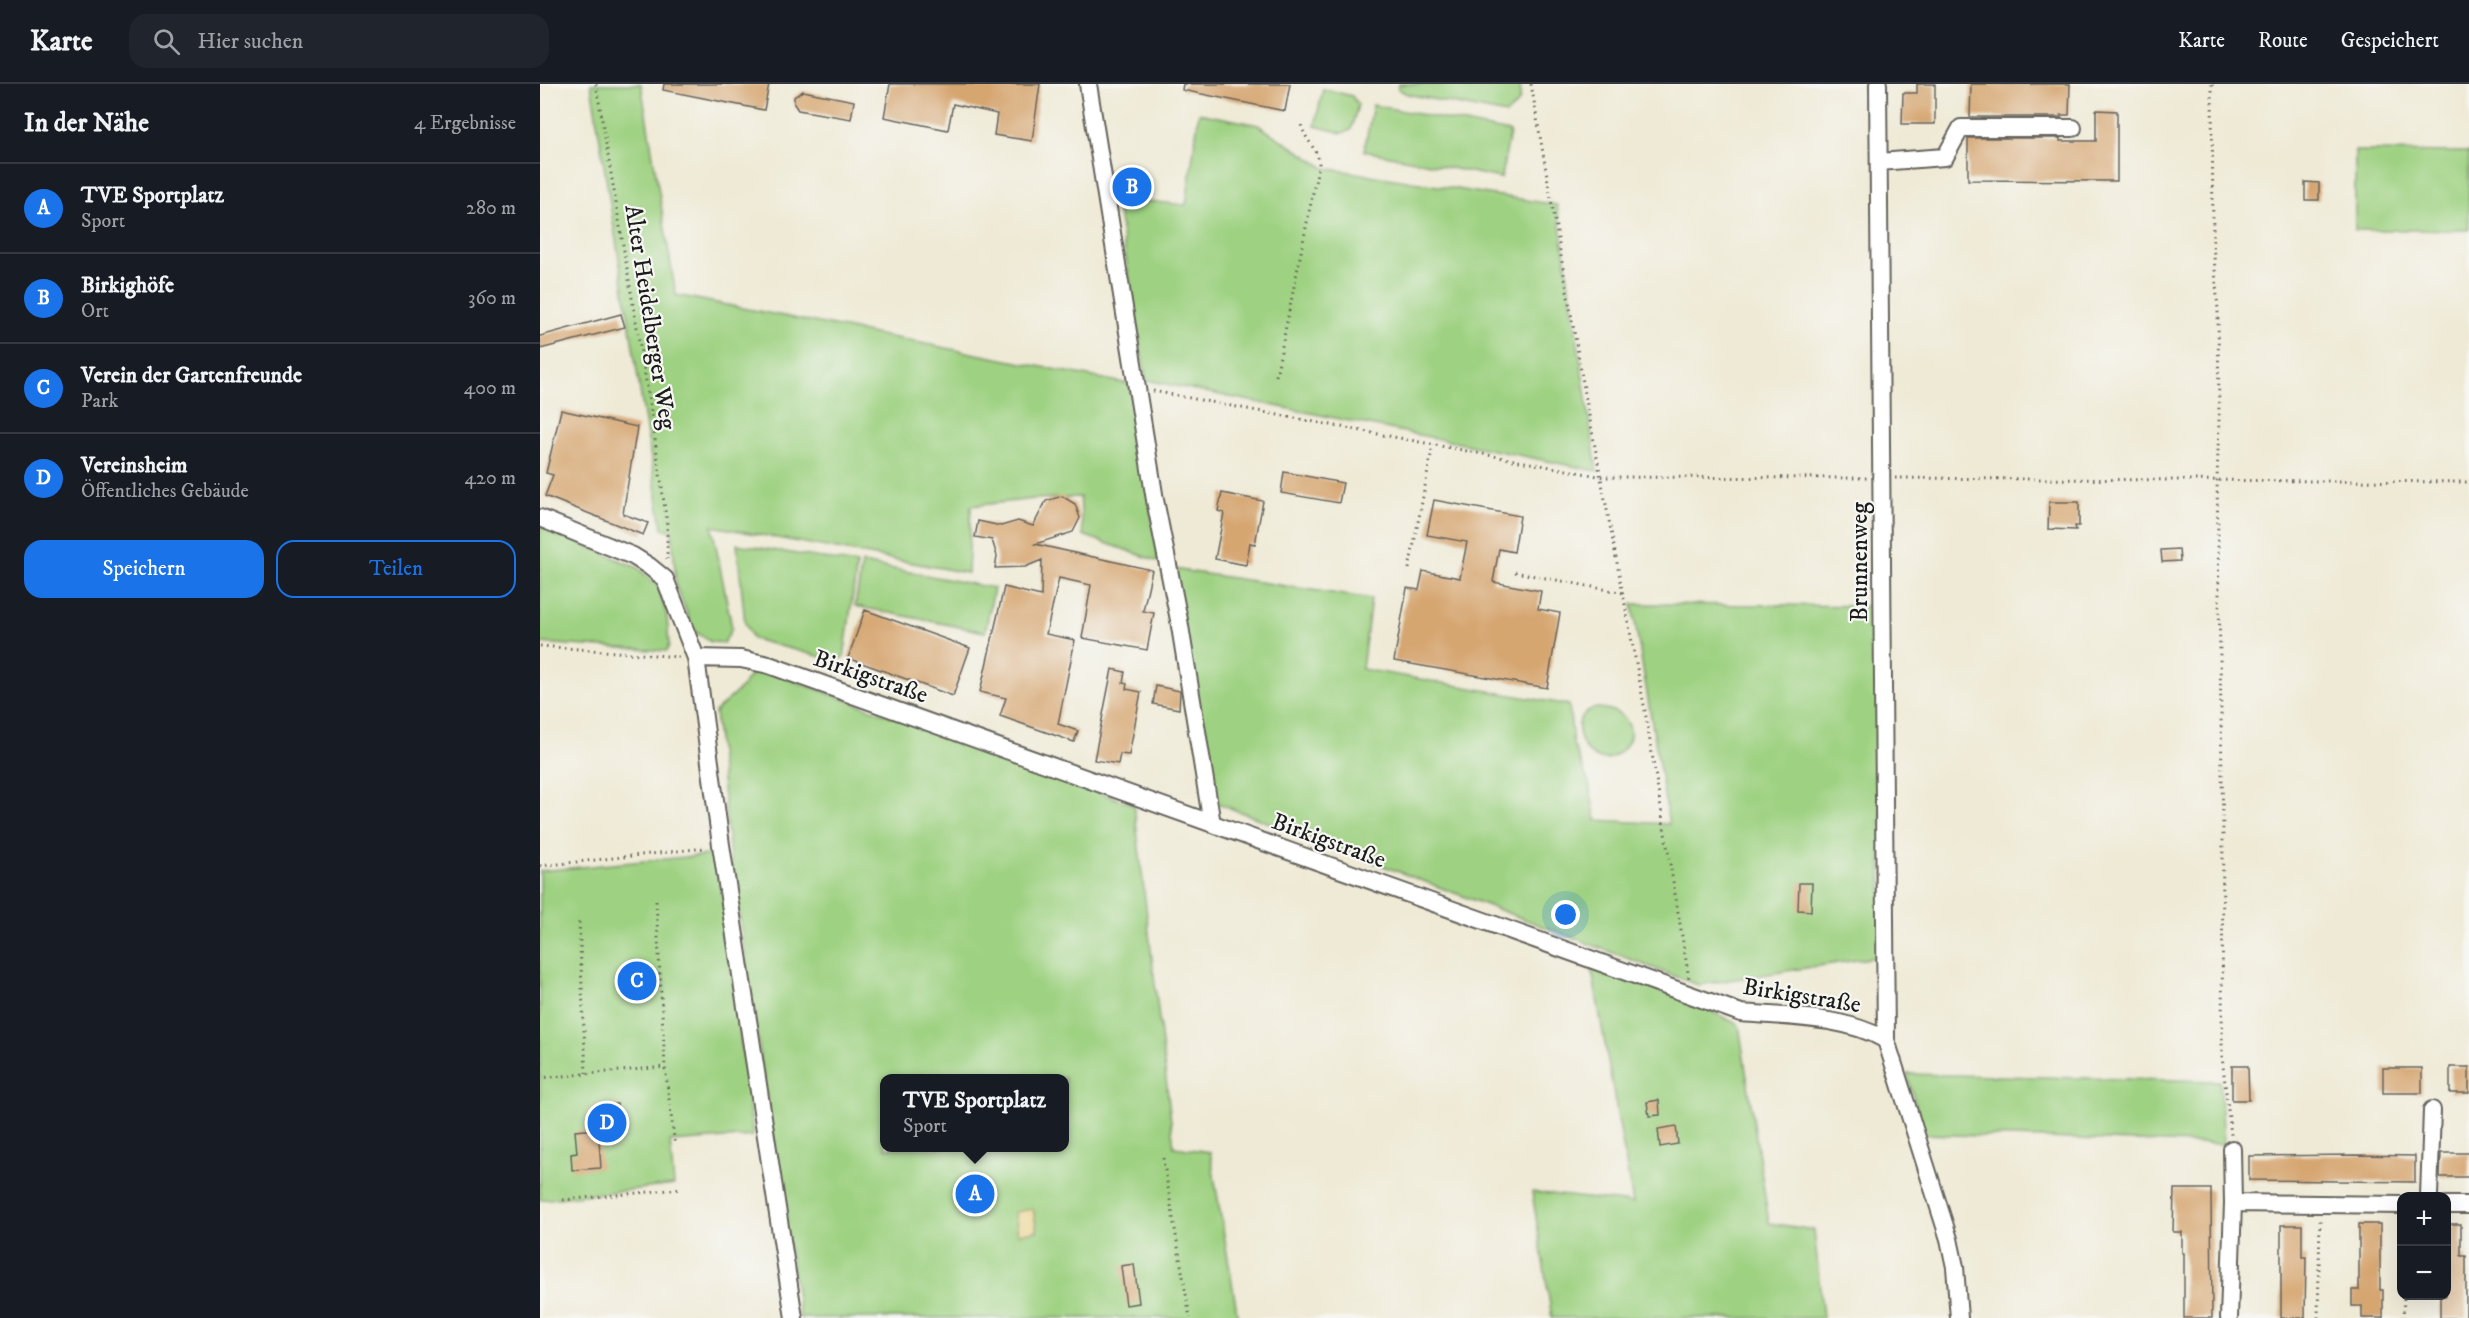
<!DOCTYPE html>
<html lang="de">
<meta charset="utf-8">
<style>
:root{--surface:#171b24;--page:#20242c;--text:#f1f3f6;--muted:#9ea1a6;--line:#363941;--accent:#1a73e8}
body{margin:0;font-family:"IM FELL DW Pica",serif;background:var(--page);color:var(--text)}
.controls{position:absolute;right:18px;bottom:18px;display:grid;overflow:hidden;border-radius:12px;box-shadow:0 6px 24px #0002}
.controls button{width:54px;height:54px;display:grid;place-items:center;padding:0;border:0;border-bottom:2px solid var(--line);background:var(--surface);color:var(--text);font:30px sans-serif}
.you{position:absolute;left:1026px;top:831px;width:21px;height:21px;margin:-15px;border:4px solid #fff;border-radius:50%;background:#1a73e8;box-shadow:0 0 0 9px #1a73e833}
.badge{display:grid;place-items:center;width:39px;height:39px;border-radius:50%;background:var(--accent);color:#fff;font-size:20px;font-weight:700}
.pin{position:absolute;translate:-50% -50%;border:3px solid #fff;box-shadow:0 2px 6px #0006}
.popup{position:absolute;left:340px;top:990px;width:189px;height:78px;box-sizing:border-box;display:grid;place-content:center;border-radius:12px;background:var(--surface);filter:drop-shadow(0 2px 4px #0005);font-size:20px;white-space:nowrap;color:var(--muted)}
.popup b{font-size:22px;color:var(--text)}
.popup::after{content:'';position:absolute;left:50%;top:100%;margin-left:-12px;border:12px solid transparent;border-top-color:var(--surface)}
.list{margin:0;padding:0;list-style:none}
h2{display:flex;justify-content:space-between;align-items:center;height:78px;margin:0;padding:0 24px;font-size:26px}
h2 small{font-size:20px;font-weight:400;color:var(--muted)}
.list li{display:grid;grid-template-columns:39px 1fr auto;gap:18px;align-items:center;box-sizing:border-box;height:90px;padding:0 24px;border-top:2px solid var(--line)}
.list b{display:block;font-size:22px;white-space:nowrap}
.list p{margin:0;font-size:20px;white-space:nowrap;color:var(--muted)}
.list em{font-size:20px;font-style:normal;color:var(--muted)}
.actions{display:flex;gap:12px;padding:18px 24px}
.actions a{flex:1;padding:14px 0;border:2px solid var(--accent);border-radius:18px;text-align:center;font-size:21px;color:var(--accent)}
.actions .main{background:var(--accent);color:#fff}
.icon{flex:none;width:33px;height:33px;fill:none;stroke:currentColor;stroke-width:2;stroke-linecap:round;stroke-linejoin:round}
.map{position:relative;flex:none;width:1929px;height:1234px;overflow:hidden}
header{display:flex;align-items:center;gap:36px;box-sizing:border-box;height:84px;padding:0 30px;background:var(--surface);border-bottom:2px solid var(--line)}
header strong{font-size:28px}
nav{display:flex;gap:33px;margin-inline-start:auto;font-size:21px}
.search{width:420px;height:54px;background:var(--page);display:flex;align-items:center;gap:15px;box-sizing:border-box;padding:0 21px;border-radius:18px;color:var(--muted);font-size:22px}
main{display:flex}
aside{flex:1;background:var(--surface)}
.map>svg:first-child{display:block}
.green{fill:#9ed181;stroke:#5d764e;stroke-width:1.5;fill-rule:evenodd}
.sand{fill:#eeda9e;stroke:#857b5d;stroke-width:1.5}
.building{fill:#d6a671}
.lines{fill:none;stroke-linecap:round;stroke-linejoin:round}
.minor-casing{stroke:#66645d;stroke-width:20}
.path{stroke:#66645d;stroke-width:3;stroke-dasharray:1.5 4.5;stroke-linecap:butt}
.minor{stroke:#fff;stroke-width:16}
.labels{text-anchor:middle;stroke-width:4.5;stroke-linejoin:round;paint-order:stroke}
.street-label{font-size:24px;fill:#1c1c1c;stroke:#f6f6f2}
</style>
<header>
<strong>Karte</strong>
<div class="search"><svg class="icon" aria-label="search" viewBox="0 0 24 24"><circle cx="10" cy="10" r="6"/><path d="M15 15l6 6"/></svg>Hier suchen</div>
<nav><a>Karte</a><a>Route</a><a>Gespeichert</a></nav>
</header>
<main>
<aside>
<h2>In der Nähe<small>4 Ergebnisse</small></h2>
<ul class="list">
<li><span class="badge">A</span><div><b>TVE Sportplatz</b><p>Sport</p></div><em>280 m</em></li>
<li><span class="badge">B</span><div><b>Birkighöfe</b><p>Ort</p></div><em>360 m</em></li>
<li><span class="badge">C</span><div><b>Verein der Gartenfreunde</b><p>Park</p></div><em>400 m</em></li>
<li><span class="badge">D</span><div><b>Vereinsheim</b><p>Öffentliches Gebäude</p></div><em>420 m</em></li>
</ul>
<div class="actions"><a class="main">Speichern</a><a>Teilen</a></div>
</aside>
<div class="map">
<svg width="1929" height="1234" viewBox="0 0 1929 1234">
<rect width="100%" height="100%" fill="#f6f6f2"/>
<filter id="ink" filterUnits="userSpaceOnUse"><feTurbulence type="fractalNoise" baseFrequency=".0167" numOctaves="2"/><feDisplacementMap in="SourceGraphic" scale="12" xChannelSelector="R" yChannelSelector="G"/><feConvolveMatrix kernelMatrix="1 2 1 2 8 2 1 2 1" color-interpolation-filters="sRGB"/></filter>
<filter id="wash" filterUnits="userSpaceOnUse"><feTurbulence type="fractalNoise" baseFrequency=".008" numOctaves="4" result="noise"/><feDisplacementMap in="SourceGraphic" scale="24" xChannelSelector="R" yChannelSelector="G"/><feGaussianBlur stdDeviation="1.35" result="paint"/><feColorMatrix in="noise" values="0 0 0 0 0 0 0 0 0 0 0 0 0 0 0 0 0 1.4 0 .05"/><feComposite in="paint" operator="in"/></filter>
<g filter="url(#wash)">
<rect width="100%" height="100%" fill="#efead6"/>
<!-- green -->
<path class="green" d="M 51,0 L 101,0 L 136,211 L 589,300 L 620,478 L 543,451 L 540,413 L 494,415 L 431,422 L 428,489 L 172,442 L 192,544 L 184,559 L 171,558 L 154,547 L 136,502 L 132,447 L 122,444 Z
M 859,0 L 980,0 C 982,17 979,20 966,30 L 867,10 L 858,5 Z
M 783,5 L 812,12 L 818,21 L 811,46 L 802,49 L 775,42 Z
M 833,21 L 970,48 L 961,94 L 824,67 Z
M 659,29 L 718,41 L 785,84 L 1017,121 L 1057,387 L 606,296 L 576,114 L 646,121 Z
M 1815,67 L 1929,68 L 1929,146 L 1815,146 Z
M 0,442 L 98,484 L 118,503 L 127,533 L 129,561 L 127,567 L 0,559 Z
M 197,460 L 317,480 L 304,573 L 297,577 L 213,555 L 205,539 Z
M 322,479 L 454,504 L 445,548 L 315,522 Z
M 633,485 L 831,515 L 822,585 L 1029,621 L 1033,660 L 1049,699 L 1056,736 L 1129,740 L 1092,520 L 1339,522 L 1342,872 L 1158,901 L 674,718 Z
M 216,583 L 594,721 L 634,1063 L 670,1068 L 698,1234 L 260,1234 L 190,772 L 175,628 L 202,603 ZM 345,994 L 525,994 L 525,1064 L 345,1064 Z
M 1057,624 C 1096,625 1102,661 1068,675 C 1063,675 1057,675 1054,672 C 1041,665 1033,641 1044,630 C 1047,626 1052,625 1057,624 Z
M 177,770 L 213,1052 L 130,1058 L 134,1101 L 0,1116 L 0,787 Z
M 1051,881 L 1161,922 L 1199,941 L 1229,1139 L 1274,1146 L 1283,1234 L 1012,1234 L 992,1108 L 1093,1119 Z
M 1367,990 L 1680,997 L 1684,1060 L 1384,1050 Z"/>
<!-- sand -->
<path class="sand" d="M 493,1125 L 497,1147 L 478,1150 L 475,1128 Z"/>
<g id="blocks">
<!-- building -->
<path class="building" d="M 124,0 L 229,0 L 224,26 L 123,6 Z
M 350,0 L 500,0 L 492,57 L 454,51 L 457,30 L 413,20 L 408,46 L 344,33 Z
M 643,0 L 750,0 L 745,27 L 642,6 Z
M 1377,0 L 1395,0 L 1395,40 L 1362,40 L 1363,9 L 1377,9 Z
M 1431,0 L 1530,0 L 1529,31 L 1521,31 L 1521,33 L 1430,33 Z
M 263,7 L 314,17 L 311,35 L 258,26 L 254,20 L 254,13 Z
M 1556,26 L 1577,27 L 1577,97 L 1428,96 L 1428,54 L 1520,54 L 1520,57 L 1556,57 Z
M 1765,98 L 1779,99 L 1779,116 L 1765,116 Z
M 81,230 L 85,243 L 0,265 L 0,252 Z
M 21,326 L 97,343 L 83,430 L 108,439 L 103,451 L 5,412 L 13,391 L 6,389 Z
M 744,388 L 803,399 L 799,419 L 741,409 Z
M 682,409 L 723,417 L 715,460 L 710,459 L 706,481 L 675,475 L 684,429 L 678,427 Z
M 522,412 L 535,420 L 540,434 L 533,448 L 495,460 L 612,486 L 603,527 L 614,529 L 607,566 L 542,554 L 551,501 L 519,494 L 506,550 L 535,556 L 518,640 L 538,647 L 534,658 L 460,632 L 466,614 L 440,608 L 464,503 L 501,512 L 502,476 L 485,483 L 455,484 L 457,472 L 452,456 L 435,453 L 438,437 L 461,442 L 478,437 L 493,442 L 506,417 Z
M 894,416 L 980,432 L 974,468 L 959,465 L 953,498 L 1001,507 L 998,525 L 1020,529 L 1007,604 L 854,577 L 867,504 L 879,506 L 883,487 L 920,494 L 927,458 L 887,451 Z
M 1509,418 L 1539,418 L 1539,442 L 1535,442 L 1536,446 L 1508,445 Z
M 1639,465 L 1640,477 L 1622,478 L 1621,466 Z
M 325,526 L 430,564 L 413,612 L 308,574 Z
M 572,585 L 585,588 L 583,599 L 587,600 L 586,605 L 601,608 L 589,671 L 580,670 L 578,680 L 554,676 Z
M 616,602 L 640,607 L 639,625 L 613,620 Z
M 1259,799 L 1272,799 L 1271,827 L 1258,826 Z
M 1692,982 L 1708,982 L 1709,1016 L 1692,1016 Z
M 1910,983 L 1929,983 L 1929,1009 L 1910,1009 Z
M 1843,984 L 1882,984 L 1882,1009 L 1843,1009 Z
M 1119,1016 L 1120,1031 L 1109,1032 L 1107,1018 Z
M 77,1020 L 79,1056 L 59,1057 L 61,1084 L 32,1086 L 31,1070 L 37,1069 L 35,1047 L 57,1045 L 55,1022 Z
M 1136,1042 L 1138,1060 L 1120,1063 L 1118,1045 Z
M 1901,1069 L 1929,1069 L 1929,1093 L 1900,1093 Z
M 1816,1071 L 1875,1072 L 1875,1098 L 1709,1096 L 1709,1072 Z
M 1634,1105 L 1671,1105 L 1672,1234 L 1644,1234 L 1644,1169 L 1642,1169 L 1642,1148 L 1633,1148 Z
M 1819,1140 L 1840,1140 L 1840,1206 L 1843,1206 L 1843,1234 L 1822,1234 L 1822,1222 L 1812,1222 L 1812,1206 L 1819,1206 Z
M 1906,1140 L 1921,1140 L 1921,1172 L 1926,1172 L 1926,1234 L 1900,1234 L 1900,1212 L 1906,1212 Z
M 1741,1141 L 1762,1141 L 1762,1173 L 1766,1173 L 1765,1234 L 1741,1234 Z
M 594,1180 L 599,1219 L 586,1221 L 581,1182 Z"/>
</g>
</g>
<g filter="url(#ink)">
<use href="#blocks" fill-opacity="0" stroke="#66645d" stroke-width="1.5"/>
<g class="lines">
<defs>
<path id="minor" d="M 548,0 L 615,416 L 639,536 L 672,740
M 1338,0 L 1346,956 L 1409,1155 L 1415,1183 L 1419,1234
M 1339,78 L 1405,73 L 1421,44 L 1533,44
M 0,434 L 93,472 L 109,482 L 125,495 L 156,574 L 201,575 L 229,581 L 1201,929 C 1248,933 1304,932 1346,956
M 156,574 L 181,761 L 254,1234
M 1889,1112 L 1892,1026
M 1693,1119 L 1862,1121
M 1906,1121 L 1929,1121
M 1689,1234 L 1693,1119 L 1692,1065"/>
</defs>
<!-- minor casing -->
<use href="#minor" class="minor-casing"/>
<!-- path -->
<path class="path" d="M 56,0 L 111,327 L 127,440 L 127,475
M 991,0 L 1045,310 L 1104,621 L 1149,895
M 1672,0 L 1673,159 L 1678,226 L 1679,338 L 1677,396 L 1683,748 L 1682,973 L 1691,1051
M 736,292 L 779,79 C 777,64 765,56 761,40
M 613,307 L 1063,393 L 1327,394
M 1355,394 L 1929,398
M 869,485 L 893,361
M 975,488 L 1084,509
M 0,562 L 139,573
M 0,782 L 165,764
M 116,817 L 125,983 L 135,1062
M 39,838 L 46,989
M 0,994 L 125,983
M 623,1074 L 650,1234
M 23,1116 L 140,1105
M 1778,1234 L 1780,1134
M 1863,1234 L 1864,1212"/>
<!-- minor -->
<use href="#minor" class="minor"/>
</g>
</g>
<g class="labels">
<!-- street labels -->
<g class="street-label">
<text transform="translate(111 233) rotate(81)" y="8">Alter Heidelberger Weg</text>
<text transform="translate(1319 478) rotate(-90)" y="8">Brunnenweg</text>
<text transform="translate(331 592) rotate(19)" y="8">Birkigstraße</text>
<text transform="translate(789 756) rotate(20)" y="8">Birkigstraße</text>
<text transform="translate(1262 911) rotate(9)" y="8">Birkigstraße</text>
</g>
</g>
</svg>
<div class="controls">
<button>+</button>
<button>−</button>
</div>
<div class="you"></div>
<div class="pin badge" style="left:435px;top:1110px">A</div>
<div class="popup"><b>TVE Sportplatz</b>Sport</div>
<div class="pin badge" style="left:592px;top:103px">B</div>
<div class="pin badge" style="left:97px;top:897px">C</div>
<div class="pin badge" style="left:67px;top:1039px">D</div>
</div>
</main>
